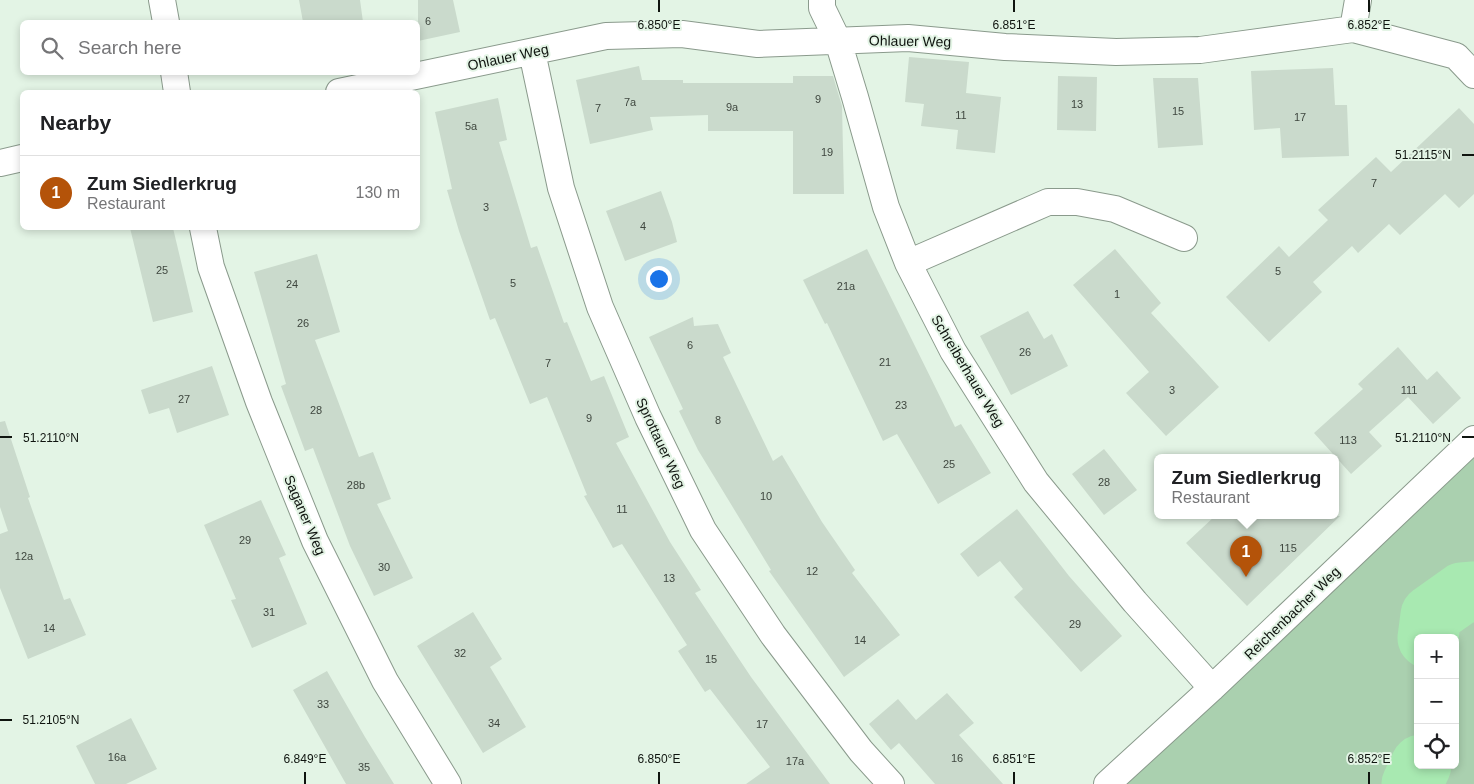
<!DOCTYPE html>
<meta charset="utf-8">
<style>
:root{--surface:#fff;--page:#f6f6f6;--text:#202124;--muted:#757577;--line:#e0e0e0;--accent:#b45309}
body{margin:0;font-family:Helvetica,sans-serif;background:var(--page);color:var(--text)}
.controls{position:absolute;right:15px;bottom:15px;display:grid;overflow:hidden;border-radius:8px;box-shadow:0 2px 8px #0003}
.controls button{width:45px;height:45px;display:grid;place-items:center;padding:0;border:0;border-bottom:1px solid var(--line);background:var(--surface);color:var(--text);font:25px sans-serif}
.you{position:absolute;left:658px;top:278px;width:18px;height:18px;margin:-12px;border:4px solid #fff;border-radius:50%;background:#1a73e8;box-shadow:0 0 0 8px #1a73e833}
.badge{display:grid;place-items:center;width:32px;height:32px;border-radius:50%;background:var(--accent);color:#fff;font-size:16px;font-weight:700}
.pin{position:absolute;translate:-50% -41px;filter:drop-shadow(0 1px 2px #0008)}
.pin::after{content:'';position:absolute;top:26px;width:18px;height:15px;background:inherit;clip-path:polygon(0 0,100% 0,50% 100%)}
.popup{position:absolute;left:1154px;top:454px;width:185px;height:65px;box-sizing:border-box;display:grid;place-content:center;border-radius:8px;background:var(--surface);filter:drop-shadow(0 1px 4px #0005);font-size:16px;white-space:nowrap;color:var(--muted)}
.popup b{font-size:19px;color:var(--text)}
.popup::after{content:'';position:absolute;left:50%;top:100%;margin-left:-10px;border:10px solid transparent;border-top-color:var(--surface)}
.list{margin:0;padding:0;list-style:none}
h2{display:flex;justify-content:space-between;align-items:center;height:65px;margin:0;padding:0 20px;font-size:21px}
h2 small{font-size:16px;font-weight:400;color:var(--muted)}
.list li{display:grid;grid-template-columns:32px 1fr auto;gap:15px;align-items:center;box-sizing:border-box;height:75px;padding:0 20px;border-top:1px solid var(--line)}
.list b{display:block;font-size:19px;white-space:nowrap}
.list p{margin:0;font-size:16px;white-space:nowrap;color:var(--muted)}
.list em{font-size:16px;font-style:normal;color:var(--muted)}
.icon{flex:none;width:28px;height:28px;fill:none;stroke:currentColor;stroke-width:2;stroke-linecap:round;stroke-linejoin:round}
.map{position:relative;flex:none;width:1474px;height:784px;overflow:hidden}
.search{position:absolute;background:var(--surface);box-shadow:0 2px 8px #0003;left:20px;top:20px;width:400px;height:55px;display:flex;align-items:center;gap:12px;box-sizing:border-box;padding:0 18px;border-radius:8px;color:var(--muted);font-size:19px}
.panel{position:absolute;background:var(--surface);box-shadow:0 2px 8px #0003;left:20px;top:90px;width:400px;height:140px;border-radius:8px}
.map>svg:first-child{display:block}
.green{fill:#aad0af;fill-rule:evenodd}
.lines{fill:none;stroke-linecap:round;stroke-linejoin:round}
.river{stroke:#a8e9b1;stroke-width:61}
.building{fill:#cadacc}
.minor-casing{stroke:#8a9a8c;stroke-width:28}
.minor{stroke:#fff;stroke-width:26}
.ticks{fill:none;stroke:#0f140f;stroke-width:2}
.labels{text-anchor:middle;stroke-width:4;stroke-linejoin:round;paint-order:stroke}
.number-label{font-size:11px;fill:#3e463e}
.street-label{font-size:14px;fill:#0f140f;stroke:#e3f4e5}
.ticks-label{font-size:12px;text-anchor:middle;fill:#0f140f;stroke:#e3f4e5;stroke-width:4;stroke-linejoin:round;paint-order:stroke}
</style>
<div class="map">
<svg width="1474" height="784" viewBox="0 0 1474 784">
<rect width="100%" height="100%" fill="#e3f4e5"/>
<!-- green -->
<path class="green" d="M 1474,457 L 1474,784 L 1118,784 ZM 1418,638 L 1455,638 L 1455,765 L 1418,765 Z"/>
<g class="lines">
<!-- river -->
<path class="river" d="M 1428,638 L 1431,615 L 1462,593 L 1474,592
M 1412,784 L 1421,765"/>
</g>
<!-- building -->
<path class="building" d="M 299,0 L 360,0 L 363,22 L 303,22 Z
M 418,0 L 453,0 L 460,32 L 418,41 Z
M 909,57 L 969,62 L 966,93 L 1001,97 L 995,153 L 956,149 L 958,130 L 921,126 L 924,104 L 905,102 Z
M 639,66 L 642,80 L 683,80 L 683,83 L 793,83 L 793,76 L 833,76 L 842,106 L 844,194 L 793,194 L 793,131 L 708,131 L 708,115 L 650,117 L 653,130 L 590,144 L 576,80 Z
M 1333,68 L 1335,105 L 1347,105 L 1349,156 L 1282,158 L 1280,128 L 1254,130 L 1251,71 Z
M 1058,76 L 1097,77 L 1096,131 L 1057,130 Z
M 1153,78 L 1198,78 L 1203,145 L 1158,148 Z
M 498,98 L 507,140 L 499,142 L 531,248 L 537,246 L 564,323 L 567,322 L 591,381 L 604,376 L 629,437 L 616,443 L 670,542 L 701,590 L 695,593 L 751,677 L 830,784 L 746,784 L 770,767 L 710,689 L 705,692 L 678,651 L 687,645 L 622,544 L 613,548 L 584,496 L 587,495 L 547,397 L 530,404 L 495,318 L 490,320 L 459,231 L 447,190 L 452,189 L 435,112 Z
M 1459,108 L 1474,124 L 1474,194 L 1459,208 L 1445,194 L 1400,235 L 1389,224 L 1358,253 L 1352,246 L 1313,282 L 1322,292 L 1269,342 L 1226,297 L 1279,246 L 1289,257 L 1328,220 L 1318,210 L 1376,157 L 1391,172 Z
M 661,191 L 672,222 L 677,242 L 625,261 L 606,211 Z
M 130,228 L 173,228 L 193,312 L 153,322 Z
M 867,249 L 955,427 L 961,424 L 991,473 L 938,504 L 897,434 L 883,441 L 827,323 L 825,324 L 803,280 Z
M 1115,249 L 1161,303 L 1151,313 L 1219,387 L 1166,436 L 1126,393 L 1149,372 L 1073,285 Z
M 317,254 L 340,332 L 315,340 L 359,457 L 373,452 L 391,499 L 377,504 L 413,578 L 374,596 L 350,546 L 313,448 L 305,451 L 281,386 L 286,384 L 254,272 Z
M 1028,311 L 1044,339 L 1052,334 L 1068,366 L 1011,395 L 980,336 Z
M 693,317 L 694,326 L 718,324 L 731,353 L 723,357 L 773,461 L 782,455 L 822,522 L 855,570 L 852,573 L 900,635 L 844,677 L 769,571 L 771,570 L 698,450 L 679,411 L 683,409 L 649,337 Z
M 1398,347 L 1427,380 L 1437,371 L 1461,398 L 1433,424 L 1408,397 L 1369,432 L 1382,446 L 1351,474 L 1314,433 L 1363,389 L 1358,384 Z
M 212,366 L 229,415 L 177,433 L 169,408 L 149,414 L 141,390 Z
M 5,421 L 30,497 L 28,498 L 64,600 L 70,598 L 86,635 L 28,659 L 0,588 L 0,534 L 8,531 L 0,507 L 0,422 Z
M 1104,449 L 1137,490 L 1104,515 L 1072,474 Z
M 261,500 L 286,555 L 279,558 L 307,624 L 252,648 L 231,600 L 236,599 L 204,525 Z
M 1017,509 L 1069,576 L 1122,636 L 1081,672 L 1014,597 L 1023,589 L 1000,561 L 978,577 L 960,554 Z
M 1215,516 L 1340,516 L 1247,606 L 1186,543 Z
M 473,612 L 502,659 L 490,667 L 526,727 L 483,753 L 417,646 Z
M 327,671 L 365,737 L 394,784 L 346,784 L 293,690 Z
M 947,693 L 974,723 L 959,735 L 1003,784 L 935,784 L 899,743 L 891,750 L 869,724 L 898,699 L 916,720 Z
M 131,718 L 157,769 L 126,784 L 95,784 L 76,746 Z"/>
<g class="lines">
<defs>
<path id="minor" d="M 162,0 L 166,22
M 822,0 L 822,8 L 838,41 L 855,97 L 886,207 L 908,263 L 953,351 L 1036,482 L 1135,602 L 1212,688
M 1353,29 L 1358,0
M 532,52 L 561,188 L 600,307 L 648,417 L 703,530 L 773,635 L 861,751 L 891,784
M 174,72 L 177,92
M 339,92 L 606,36 L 682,34 L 758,44 L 908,38 L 1005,47 L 1116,52 L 1200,50 L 1353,29 L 1456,56 L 1474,75
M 0,163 L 22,158
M 203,228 L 211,267 L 259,402 L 315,541 L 385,681 L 448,784
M 908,263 L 1048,202 L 1077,202 L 1115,209 L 1184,238
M 1107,784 L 1212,688 L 1474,439"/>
</defs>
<!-- minor casing -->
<use href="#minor" class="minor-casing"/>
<!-- minor -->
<use href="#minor" class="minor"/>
</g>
<!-- ticks -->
<path class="ticks" d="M 659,0 L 659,12M 1014,0 L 1014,12M 1369,0 L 1369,12M 1462,155 L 1474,155M 0,437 L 12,437M 1462,437 L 1474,437M 0,720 L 12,720M 305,772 L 305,784M 659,772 L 659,784M 1014,772 L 1014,784M 1369,772 L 1369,784"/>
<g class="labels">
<!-- number labels -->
<g class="number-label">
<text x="428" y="25">6</text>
<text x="818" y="103">9</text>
<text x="630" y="106">7a</text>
<text x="1077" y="108">13</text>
<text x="732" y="111">9a</text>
<text x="598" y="112">7</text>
<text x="1178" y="115">15</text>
<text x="961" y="119">11</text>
<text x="1300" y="121">17</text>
<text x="471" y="130">5a</text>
<text x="827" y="156">19</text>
<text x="1374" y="187">7</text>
<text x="486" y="211">3</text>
<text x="643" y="230">4</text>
<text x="162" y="274">25</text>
<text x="1278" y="275">5</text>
<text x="513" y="287">5</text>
<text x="292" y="288">24</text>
<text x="846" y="290">21a</text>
<text x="1117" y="298">1</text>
<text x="303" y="327">26</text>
<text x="690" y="349">6</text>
<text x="1025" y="356">26</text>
<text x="885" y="366">21</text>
<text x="548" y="367">7</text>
<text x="1172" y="394">3</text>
<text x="1409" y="394">111</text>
<text x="184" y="403">27</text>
<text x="901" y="409">23</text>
<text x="316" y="414">28</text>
<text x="589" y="422">9</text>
<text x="718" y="424">8</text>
<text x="1348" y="444">113</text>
<text x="949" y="468">25</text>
<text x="1104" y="486">28</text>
<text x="356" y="489">28b</text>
<text x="766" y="500">10</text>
<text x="622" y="513">11</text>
<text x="245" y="544">29</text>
<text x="1288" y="552">115</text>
<text x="24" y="560">12a</text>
<text x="384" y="571">30</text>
<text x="812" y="575">12</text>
<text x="669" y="582">13</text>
<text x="269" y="616">31</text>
<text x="1075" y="628">29</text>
<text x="49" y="632">14</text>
<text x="860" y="644">14</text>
<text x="460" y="657">32</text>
<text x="711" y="663">15</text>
<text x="323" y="708">33</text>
<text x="494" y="727">34</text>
<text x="762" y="728">17</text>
<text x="117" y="761">16a</text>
<text x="957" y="762">16</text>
<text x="795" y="765">17a</text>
<text x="364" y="771">35</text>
</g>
<!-- street labels -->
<g class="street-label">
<text transform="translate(910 41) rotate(1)" y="5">Ohlauer Weg</text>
<text transform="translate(508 57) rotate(-12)" y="5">Ohlauer Weg</text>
<text transform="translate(968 371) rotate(59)" y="5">Schreiberhauer Weg</text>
<text transform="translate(661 443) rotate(65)" y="5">Sprottauer Weg</text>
<text transform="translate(305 515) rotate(67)" y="5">Saganer Weg</text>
<text transform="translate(1292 613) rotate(-44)" y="5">Reichenbacher Weg</text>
</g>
</g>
<g class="ticks-label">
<text x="659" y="29">6.850°E</text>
<text x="1014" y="29">6.851°E</text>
<text x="1369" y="29">6.852°E</text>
<text x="1423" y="159">51.2115°N</text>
<text x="51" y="442">51.2110°N</text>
<text x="1423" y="442">51.2110°N</text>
<text x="51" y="724">51.2105°N</text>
<text x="305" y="763">6.849°E</text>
<text x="659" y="763">6.850°E</text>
<text x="1014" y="763">6.851°E</text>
<text x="1369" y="763">6.852°E</text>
</g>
</svg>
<div class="controls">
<button>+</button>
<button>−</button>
<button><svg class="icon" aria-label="locate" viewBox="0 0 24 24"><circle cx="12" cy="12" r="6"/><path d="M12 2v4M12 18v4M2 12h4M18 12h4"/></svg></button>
</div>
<div class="you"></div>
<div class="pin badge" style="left:1246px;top:577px">1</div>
<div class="popup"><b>Zum Siedlerkrug</b>Restaurant</div>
<div class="search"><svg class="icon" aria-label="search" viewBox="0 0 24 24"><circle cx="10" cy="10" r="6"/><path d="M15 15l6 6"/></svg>Search here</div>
<section class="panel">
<h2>Nearby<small></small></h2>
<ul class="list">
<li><span class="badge">1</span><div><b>Zum Siedlerkrug</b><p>Restaurant</p></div><em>130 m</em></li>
</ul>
</section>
</div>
